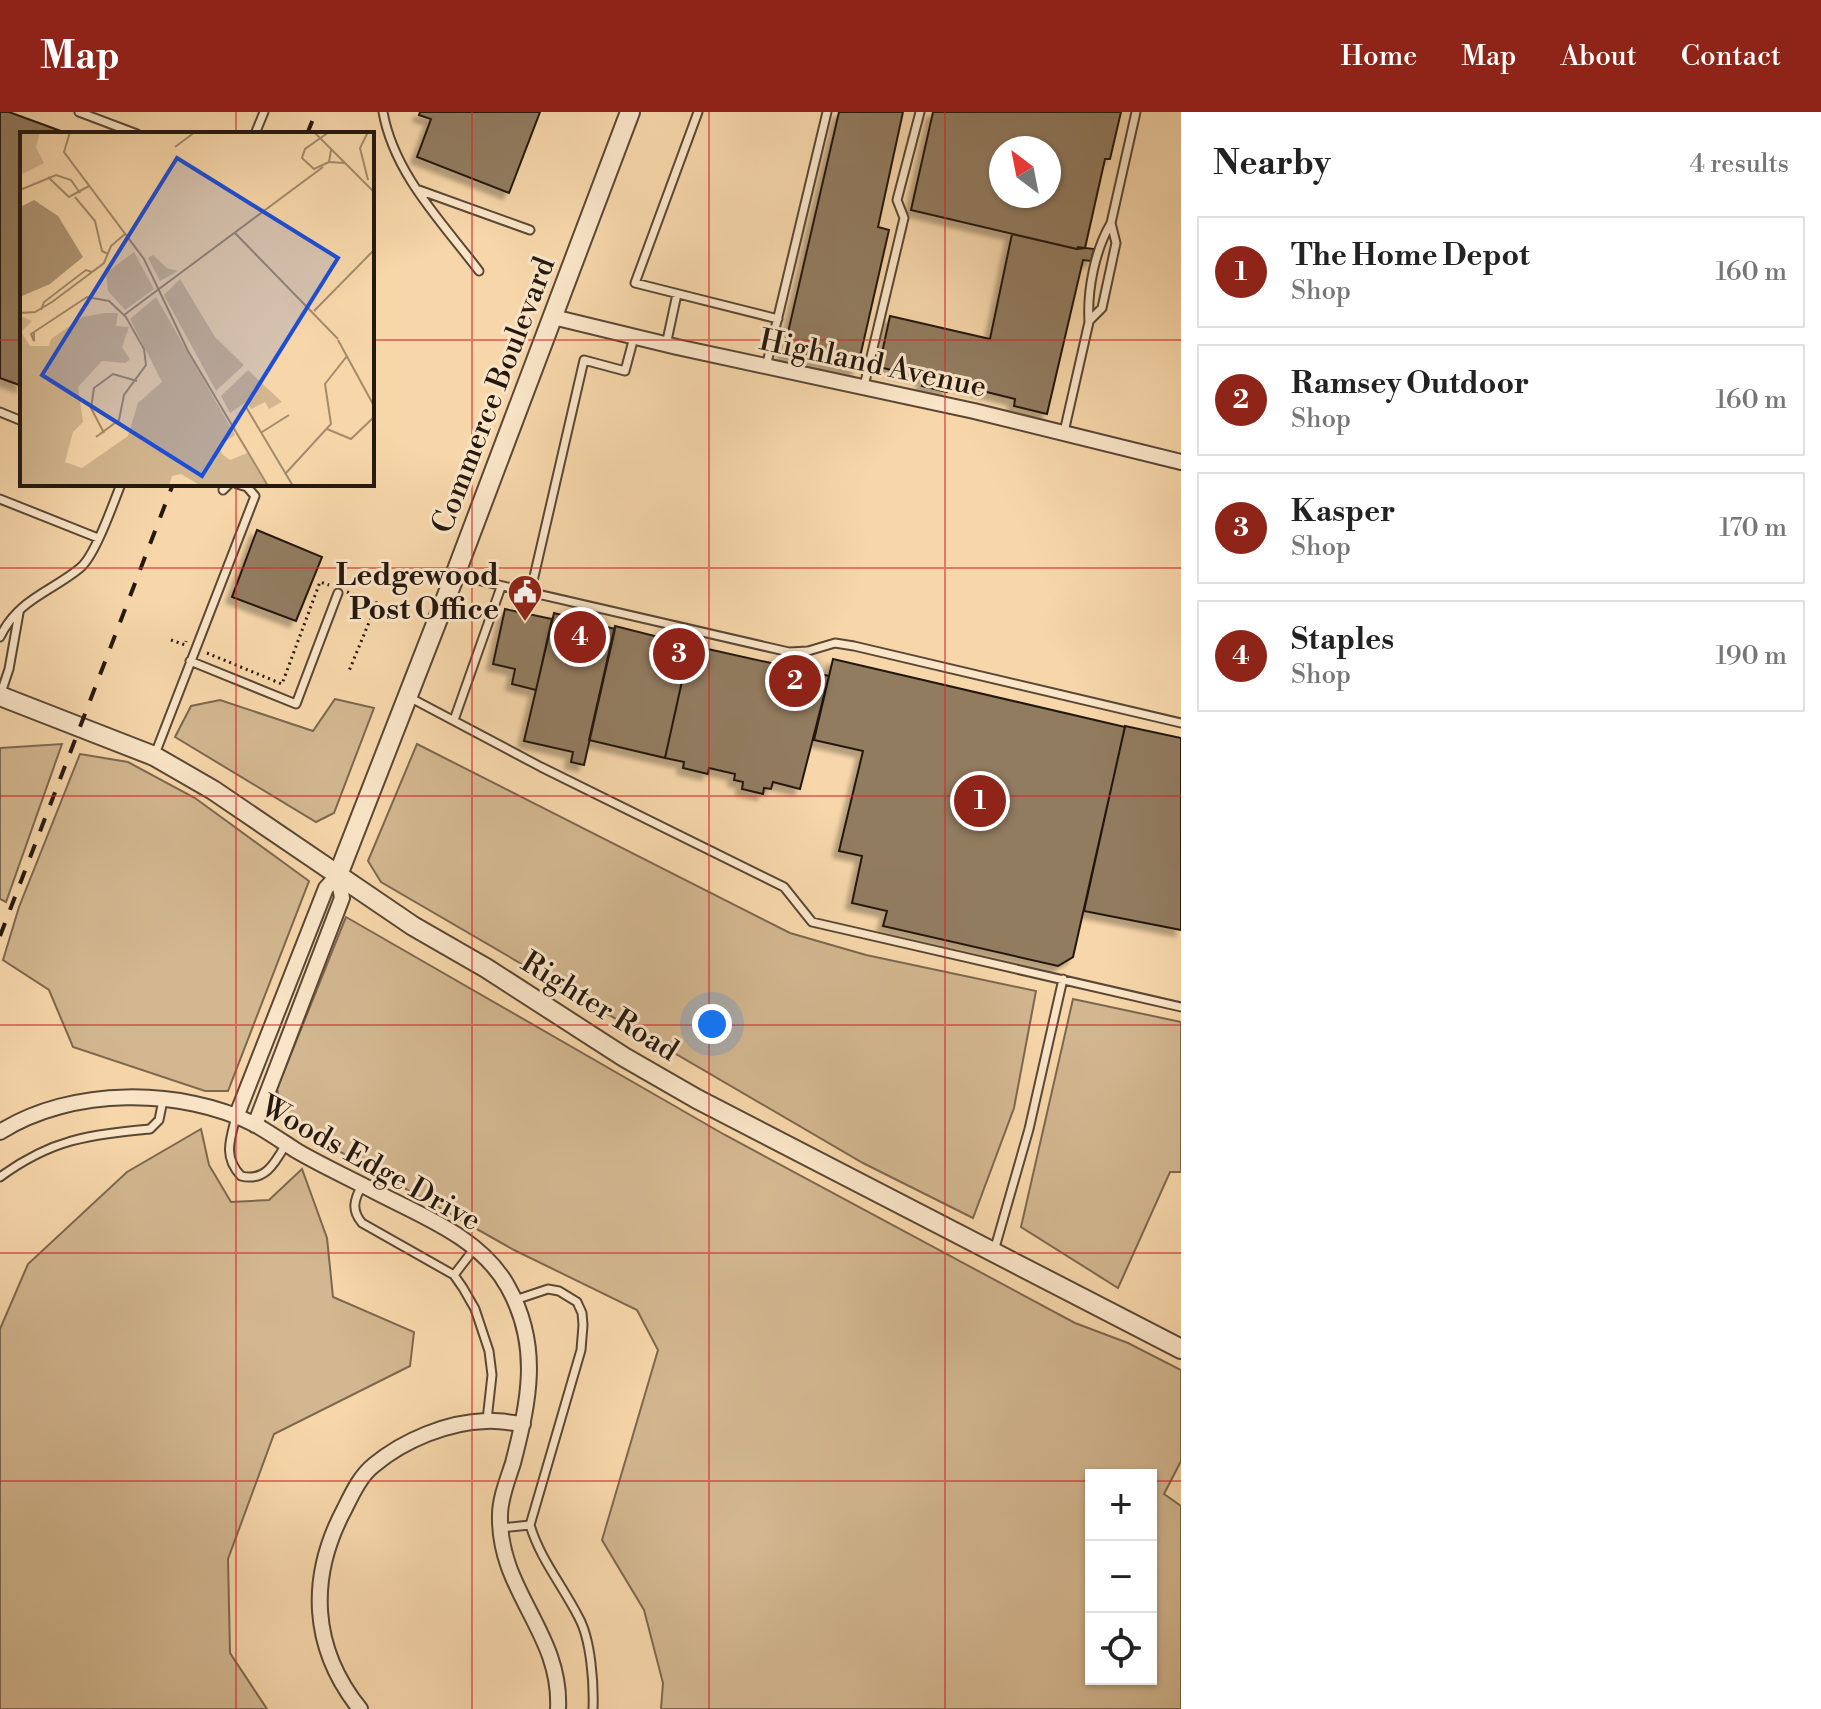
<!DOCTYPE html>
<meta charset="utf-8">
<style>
:root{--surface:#fff;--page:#f6f6f6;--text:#222;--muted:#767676;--line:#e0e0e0;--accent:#8f2418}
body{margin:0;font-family:"Libre Bodoni",serif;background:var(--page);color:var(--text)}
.controls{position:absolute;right:24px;bottom:24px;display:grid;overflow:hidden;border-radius:0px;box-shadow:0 2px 6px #0004}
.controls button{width:72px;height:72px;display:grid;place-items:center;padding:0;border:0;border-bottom:2px solid var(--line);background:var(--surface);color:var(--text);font:40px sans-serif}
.compass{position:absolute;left:989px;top:24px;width:72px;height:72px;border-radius:50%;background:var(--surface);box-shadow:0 2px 6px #0004;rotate:328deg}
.you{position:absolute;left:712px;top:912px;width:28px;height:28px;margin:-20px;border:6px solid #fff;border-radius:50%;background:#1a73e8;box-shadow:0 0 0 12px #1a73e833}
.badge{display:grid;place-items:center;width:52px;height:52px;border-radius:50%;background:var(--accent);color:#fff;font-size:26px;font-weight:700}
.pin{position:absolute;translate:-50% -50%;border:4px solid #fff;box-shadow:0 2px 8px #0006}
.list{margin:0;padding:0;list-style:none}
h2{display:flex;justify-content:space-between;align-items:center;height:104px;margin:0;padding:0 32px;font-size:34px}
h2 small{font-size:26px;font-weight:400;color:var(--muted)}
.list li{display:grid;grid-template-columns:52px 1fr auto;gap:24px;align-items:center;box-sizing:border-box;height:112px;margin:0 16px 16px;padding:0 16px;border:2px solid var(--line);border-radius:0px}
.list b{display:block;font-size:30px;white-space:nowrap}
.list p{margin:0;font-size:26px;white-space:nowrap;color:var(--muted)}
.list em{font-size:26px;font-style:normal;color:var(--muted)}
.icon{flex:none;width:44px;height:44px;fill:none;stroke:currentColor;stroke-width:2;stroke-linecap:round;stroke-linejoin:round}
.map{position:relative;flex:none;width:1181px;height:1597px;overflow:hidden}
header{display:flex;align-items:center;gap:48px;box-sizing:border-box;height:112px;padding:0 40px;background:var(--accent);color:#fff}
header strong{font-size:38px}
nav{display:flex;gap:44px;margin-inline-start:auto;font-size:28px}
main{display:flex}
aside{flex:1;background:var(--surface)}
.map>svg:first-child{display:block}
.green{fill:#d3b790;stroke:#7c6850;stroke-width:2;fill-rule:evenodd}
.building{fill:#927b60;stroke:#24180f;stroke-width:2;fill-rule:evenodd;filter:url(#shadow)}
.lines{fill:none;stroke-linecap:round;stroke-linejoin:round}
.service-casing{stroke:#594836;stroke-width:11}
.minor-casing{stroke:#594836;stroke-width:18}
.tertiary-casing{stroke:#594836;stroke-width:22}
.path{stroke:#24180f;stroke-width:3;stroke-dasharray:2 4;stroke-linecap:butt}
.service{stroke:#fae5c8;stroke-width:7}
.minor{stroke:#fae5c8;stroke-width:14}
.tertiary{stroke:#fae5c8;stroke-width:18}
.rail{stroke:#24180f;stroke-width:4;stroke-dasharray:14 14;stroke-linecap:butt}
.grid{fill:none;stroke:#d62828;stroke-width:2;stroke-opacity:0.55}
.labels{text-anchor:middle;stroke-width:6;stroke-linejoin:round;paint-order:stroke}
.street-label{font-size:30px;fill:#24180f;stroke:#fae5c8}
.poi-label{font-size:30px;font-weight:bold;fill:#24180f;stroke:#fae5c8;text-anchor:end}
.inset-road{fill:none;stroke:#a38b6c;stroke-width:2}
.view{fill:#1d4ed8;fill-opacity:0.15;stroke:#1d4ed8;stroke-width:4}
.inset-edge{fill:none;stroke:#24180f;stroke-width:4}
</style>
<header>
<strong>Map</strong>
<nav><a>Home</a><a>Map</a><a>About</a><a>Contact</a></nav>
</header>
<main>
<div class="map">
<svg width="1181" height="1597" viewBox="0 0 1181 1597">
<defs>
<filter id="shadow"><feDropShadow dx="-6" dy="6" stdDeviation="2" flood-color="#0004"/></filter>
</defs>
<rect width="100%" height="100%" fill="#f7d7aa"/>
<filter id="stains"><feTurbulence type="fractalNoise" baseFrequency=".0025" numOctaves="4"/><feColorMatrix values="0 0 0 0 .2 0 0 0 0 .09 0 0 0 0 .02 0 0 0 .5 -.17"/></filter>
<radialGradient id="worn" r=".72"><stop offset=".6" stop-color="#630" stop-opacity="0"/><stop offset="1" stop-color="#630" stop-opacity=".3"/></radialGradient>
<!-- green -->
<path class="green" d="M 335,587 L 374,596 L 334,701 L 316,710 L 175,625 L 191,594 L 220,588 L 313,619 Z
M 62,632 L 6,790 L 0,787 L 0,636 Z
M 417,632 L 790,821 L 866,843 L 1036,879 L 1014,996 L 973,1106 L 863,1051 L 381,770 L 368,749 Z
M 80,642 L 128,650 L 195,686 L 309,769 L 228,979 L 205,979 L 73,935 L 49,878 L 3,848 L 19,795 Z
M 346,805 L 725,1023 L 1075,1211 L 1128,1231 L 1181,1258 L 1181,1349 L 1164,1382 L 1181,1394 L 1181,1597 L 661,1597 L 663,1571 L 644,1498 L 602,1428 L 658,1238 L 637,1198 L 514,1138 L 284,1008 L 277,977 ZM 1091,1363 L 1151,1363 L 1151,1567 L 1091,1567 Z
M 1073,887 L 1181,910 L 1181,1060 L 1170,1060 L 1118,1176 L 1021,1115 Z
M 201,1017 L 209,1053 L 231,1090 L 269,1088 L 302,1057 L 327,1126 L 333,1185 L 414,1220 L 410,1254 L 274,1322 L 228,1447 L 230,1541 L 267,1597 L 0,1597 L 0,1217 L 28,1152 L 127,1060 Z"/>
<!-- building -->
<path class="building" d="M 0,0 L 9,0 L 69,22 L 22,22 L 22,274 L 0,266 Z
M 420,0 L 540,0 L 509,81 L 417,45 L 431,7 L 419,3 Z
M 839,0 L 903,0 L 878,115 L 889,118 L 857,258 L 783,242 Z
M 933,0 L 1121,0 L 1110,47 L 1105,47 L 1085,136 L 1077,137 L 911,98 ZM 1001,36 L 1049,36 L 1049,84 L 1001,84 Z
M 1012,122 L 1077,137 L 1078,135 L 1094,137 L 1091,149 L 1083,148 L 1047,302 L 1014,294 L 1015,287 L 950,271 L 947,280 L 922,274 L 924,266 L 879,255 L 890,204 L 990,227 Z
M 257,418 L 322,445 L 296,509 L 232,485 Z
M 505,497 L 552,507 L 536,578 L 512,572 L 515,557 L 493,552 Z
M 554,501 L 615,517 L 584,653 L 571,650 L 573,640 L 524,629 Z
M 615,514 L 690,533 L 665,646 L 589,628 Z
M 690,533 L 829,564 L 800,677 L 773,670 L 771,677 L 764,676 L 763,682 L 742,677 L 743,670 L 734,668 L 735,662 L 709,656 L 708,662 L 683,656 L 684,650 L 665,646 Z
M 833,547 L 1125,615 L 1073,845 L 1058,854 L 883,814 L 887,799 L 852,791 L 862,744 L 839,739 L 863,639 L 814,628 Z
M 1125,614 L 1181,626 L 1181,818 L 1084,799 Z"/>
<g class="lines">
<defs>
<path id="service" d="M 79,0 L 137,22
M 383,0 C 394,62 442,110 479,159
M 698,0 L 635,171 L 778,207
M 255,22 L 264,0
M 419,78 L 530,118
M 1089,209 L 1102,196 L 1116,131 L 1111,111
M 666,233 L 677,182
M 766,255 L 827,0
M 864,274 L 904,106 L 897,88 L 920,0
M 0,300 L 22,309
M 1064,320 L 1089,210 C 1087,178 1095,138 1111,111 L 1136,0
M 223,378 L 229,372
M 0,387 L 98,426
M 455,463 L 789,540 L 808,539 L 835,531 L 854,534 L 1181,611
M 530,482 L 584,248 L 625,259 L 634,225
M 0,525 C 18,487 51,480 80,456 C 95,444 113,392 121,372
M 190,549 L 296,592 L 338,481
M 0,584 L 9,557 L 19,501
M 407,584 L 541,655 L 784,775 L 812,810 L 1181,895
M 454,608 L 501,475
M 155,642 L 255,384 L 247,375 L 237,372
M 236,1005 C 230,1028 223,1045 241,1064 C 265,1070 275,1051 286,1032
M 0,1065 C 52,1027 88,1023 150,1017 L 159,1008 L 163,988
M 362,1073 C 354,1088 351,1098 362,1111 L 454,1163 L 463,1176 L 475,1197 L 489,1239 L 492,1263 L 487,1308
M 994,1139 L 1029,1017 L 1063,867
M 454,1163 L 474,1137
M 515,1188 L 548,1177 L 559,1179 L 577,1190 L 582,1201 L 583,1213 L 581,1238 L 530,1413 C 540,1447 563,1474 579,1506 C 591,1528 594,1572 593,1597
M 501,1416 L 530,1413"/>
<path id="minor" d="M 553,205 L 677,235 L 974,299 L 1181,350
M 236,1005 L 326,776 L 338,763
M 255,1013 L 342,786 L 338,763
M 0,1020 C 71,975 181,975 256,1013 C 270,1021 283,1030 297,1039 C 321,1053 347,1065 372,1078 C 419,1103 481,1125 508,1175 C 541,1234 529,1289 513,1351 C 508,1367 500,1386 500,1403 C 498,1479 562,1521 558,1597
M 360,1597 C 311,1536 308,1466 344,1398 C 352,1382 360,1364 374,1353 C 404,1328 448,1310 486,1309 C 498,1308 511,1311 523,1312"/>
<path id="tertiary" d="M 0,584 L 154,644 L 213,678 L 413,814 L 486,856 L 624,945 L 697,987 L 1181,1237
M 338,763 L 455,463 L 630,0"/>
</defs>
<!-- service casing -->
<use href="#service" class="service-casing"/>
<!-- minor casing -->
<use href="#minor" class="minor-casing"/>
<!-- tertiary casing -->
<use href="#tertiary" class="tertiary-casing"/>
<!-- path -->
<path class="path" d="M 347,480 L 377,491 L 349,559
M 171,528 L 185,533 L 186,529
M 207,541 L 282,572 L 320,470 L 329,473"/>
<!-- service -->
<use href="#service" class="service"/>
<!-- minor -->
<use href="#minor" class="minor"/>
<!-- tertiary -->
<use href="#tertiary" class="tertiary"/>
<!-- rail -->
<path class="rail" d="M 307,22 L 316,0
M 0,824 L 173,372"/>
</g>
<!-- grid -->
<path class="grid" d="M 236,0 L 236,22M 472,0 L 472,1597M 709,0 L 709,1597M 945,0 L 945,1597M 0,228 L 22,228M 372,228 L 1181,228M 236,372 L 236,1597M 0,456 L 1181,456M 0,684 L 1181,684M 0,913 L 1181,913M 0,1141 L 1181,1141M 0,1369 L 1091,1369M 1151,1369 L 1181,1369"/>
<!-- icons -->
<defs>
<symbol id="civic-pin" viewBox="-11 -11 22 30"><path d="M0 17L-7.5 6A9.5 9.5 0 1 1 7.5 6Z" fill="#8f2418" stroke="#fae5c8"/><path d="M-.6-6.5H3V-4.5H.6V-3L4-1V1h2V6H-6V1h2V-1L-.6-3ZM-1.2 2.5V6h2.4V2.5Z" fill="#fff"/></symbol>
</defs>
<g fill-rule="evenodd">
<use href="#civic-pin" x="505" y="460" width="40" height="54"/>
</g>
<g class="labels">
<!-- street labels -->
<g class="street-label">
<text transform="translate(873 251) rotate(12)" y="10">Highland Avenue</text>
<text transform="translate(493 283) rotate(-69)" y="10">Commerce Boulevard</text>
<text transform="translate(600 894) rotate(32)" y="10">Righter Road</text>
<text transform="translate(371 1051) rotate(29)" y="10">Woods Edge Drive</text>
</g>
<!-- poi labels -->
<g class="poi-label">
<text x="499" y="473">Ledgewood<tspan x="499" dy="34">Post Office</tspan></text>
</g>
</g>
<!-- overview -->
<g transform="translate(20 20)">
<rect width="354" height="354" fill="#f7d7aa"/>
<path d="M 0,0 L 20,0 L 16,15 L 24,31 L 0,43 ZM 114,120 L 134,157 L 105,178 L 88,159 L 86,141 ZM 133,123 L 147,136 L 158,139 L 140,149 L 128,126 ZM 160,147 L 195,205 L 224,233 L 196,259 L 144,163 ZM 136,165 L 215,303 L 199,313 L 202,322 L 210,328 L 227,321 L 248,354 L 181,354 L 161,342 L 152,344 L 149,354 L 0,354 L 0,184 L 12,189 L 1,200 L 10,214 L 29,214 L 31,207 L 63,185 L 84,181 L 98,181 L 96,194 L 109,195 L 102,215 L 110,227 L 106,231 L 82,229 L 58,255 L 63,290 L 53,300 L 45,330 L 62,336 L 108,304 L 118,271 L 142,250 L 110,187 ZM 228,238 L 262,270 L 249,277 L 245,270 L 231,277 L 226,270 L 210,281 L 201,264 Z" fill="#d3b790"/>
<path d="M 14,68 L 38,84 L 63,125 L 30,152 L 2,164 L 0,75 Z" fill="#af9675"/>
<path class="inset-road" d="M 50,0 L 44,20 L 124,127 L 168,219 L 248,354M 294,0 L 354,60M 155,15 L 175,0M 311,18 L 309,30 L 325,31M 309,30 L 294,37 L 282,26 L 285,17 L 309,0M 28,45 L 49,65 L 69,54M 348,48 L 340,16 L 348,0M 0,58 L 36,43 L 51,48 L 60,61M 55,65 L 75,89 L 82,119 L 88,122M 215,101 L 318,207M 21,178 L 24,170 L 66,138 L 72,140M 294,179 L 354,118M 0,181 L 15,180 L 32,170 L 84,131 L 91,114 L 105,102M 104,183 L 303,35M 14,201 L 14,209 L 11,202 L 67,165 L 89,169 L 106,185 L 124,217 L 126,233 L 104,263 L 99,288 L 76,305M 318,208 L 354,274M 226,275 L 273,354M 307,297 L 331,307 L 354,285M 242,300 L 269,283M 84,301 L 71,276 L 74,256 L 93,242 L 117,249M 266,341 L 311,292 L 305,252 L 327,224"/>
<path class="view" d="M 157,26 L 318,126 L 182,344 L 22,243 Z"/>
<rect width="354" height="354" class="inset-edge"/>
</g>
<rect width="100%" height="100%" filter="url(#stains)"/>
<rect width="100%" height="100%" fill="url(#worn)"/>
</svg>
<div class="controls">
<button>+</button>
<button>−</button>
<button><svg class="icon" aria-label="locate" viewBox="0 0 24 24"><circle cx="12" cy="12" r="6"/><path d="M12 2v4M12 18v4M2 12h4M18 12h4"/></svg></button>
</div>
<svg class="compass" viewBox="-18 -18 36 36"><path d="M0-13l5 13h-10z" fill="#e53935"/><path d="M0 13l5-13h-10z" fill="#767676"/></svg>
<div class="you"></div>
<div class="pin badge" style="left:980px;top:689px">1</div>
<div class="pin badge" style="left:795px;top:569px">2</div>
<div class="pin badge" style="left:679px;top:542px">3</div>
<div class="pin badge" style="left:580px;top:525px">4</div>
</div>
<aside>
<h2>Nearby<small>4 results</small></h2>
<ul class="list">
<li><span class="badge">1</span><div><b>The Home Depot</b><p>Shop</p></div><em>160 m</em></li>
<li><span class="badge">2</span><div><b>Ramsey Outdoor</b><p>Shop</p></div><em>160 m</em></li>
<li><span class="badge">3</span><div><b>Kasper</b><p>Shop</p></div><em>170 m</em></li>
<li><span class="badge">4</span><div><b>Staples</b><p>Shop</p></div><em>190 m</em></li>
</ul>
</aside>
</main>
